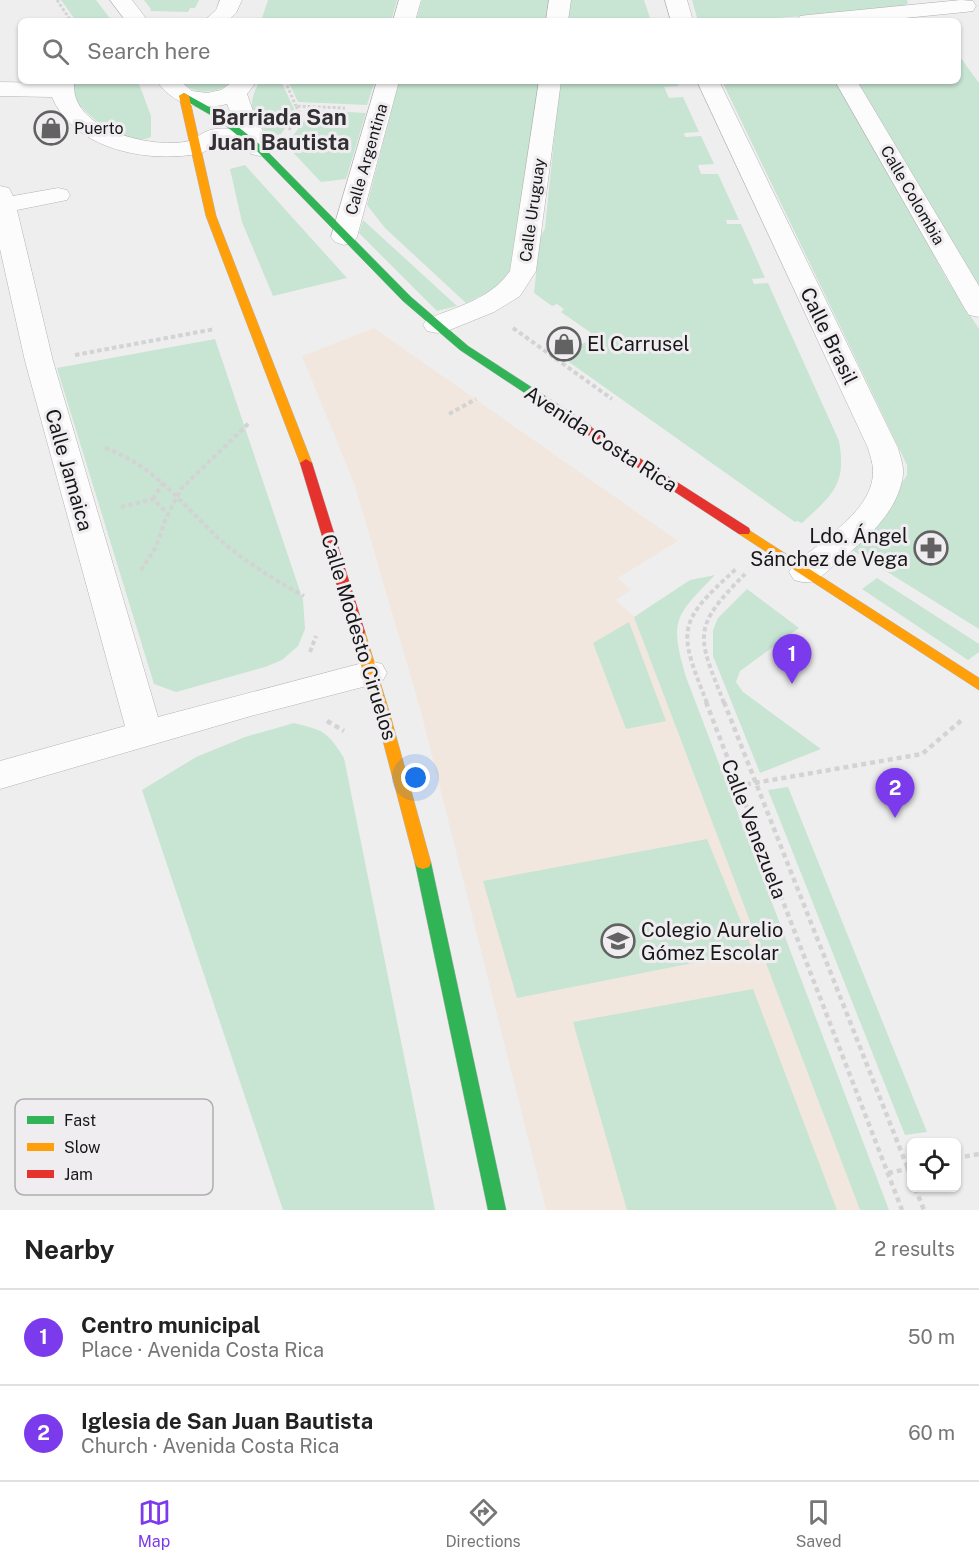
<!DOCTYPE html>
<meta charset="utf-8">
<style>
:root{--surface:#fff;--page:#f2f2f2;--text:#222;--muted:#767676;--line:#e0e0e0;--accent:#7c3aed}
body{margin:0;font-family:"Public Sans",sans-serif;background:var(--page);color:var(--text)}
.controls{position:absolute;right:18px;bottom:18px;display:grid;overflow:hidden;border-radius:9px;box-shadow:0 2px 4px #0004}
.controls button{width:54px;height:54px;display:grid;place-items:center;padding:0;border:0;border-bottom:2px solid var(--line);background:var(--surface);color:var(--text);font:30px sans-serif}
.you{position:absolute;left:416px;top:778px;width:21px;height:21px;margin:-15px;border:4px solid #fff;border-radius:50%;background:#1a73e8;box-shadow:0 0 0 9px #1a73e833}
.badge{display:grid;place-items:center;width:39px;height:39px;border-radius:50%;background:var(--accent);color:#fff;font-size:20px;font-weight:700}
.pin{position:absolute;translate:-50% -50px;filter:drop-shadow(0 2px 3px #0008)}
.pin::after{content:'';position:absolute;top:32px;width:21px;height:18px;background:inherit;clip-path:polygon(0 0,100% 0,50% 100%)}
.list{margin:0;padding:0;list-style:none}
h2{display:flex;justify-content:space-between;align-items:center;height:78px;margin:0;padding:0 24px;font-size:26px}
h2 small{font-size:20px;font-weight:400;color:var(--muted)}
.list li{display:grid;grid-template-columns:39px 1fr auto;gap:18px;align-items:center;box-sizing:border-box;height:96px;padding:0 24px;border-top:2px solid var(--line)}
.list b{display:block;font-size:22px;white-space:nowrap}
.list p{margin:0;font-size:20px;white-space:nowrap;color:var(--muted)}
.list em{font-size:20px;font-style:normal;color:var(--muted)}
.icon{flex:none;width:33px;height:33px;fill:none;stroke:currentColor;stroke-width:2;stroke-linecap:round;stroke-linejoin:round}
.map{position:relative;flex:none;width:979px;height:1210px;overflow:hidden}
.search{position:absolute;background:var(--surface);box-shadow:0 2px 4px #0004;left:18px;right:18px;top:18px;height:66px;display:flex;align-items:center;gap:15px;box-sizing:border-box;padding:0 21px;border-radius:9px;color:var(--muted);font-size:22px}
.sheet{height:270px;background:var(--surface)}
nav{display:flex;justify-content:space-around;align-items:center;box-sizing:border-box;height:84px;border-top:2px solid var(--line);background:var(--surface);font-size:16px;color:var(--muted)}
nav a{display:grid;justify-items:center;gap:3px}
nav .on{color:var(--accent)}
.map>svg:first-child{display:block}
.education{fill:#f1e7de}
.green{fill:#c8e4d3}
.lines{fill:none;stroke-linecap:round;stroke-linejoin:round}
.street-casing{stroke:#b4b3b4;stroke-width:1}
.fast-casing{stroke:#b4b3b4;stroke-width:1}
.slow-casing{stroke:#b4b3b4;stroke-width:1}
.jam-casing{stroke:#b4b3b4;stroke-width:1}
.path-far2{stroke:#d4d3d4;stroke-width:3;stroke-dasharray:3 2;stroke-linecap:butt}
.path-far1{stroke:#d4d3d4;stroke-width:4;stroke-dasharray:4.5 3;stroke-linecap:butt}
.path{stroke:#d4d3d4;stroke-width:4.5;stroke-dasharray:5 4;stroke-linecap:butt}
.street{fill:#fdfcfd;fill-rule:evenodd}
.fast{fill:#30b455;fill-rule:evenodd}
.slow{fill:#ff9f0a;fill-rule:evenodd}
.jam{fill:#e5322d;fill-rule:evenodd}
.labels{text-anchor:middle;stroke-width:6;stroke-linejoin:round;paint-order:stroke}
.far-poi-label{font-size:16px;fill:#171718;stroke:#f0edf0;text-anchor:start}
.far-street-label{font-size:16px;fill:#171718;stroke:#f0edf0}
.street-label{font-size:20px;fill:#171718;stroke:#f0edf0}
.poi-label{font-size:20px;fill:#171718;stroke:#f0edf0;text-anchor:start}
.far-district-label{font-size:22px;font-weight:bold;fill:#323032;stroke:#f0edf0}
.key{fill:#f0edf0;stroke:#afadaf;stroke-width:1.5}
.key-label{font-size:16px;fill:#171718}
</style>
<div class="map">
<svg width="979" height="1210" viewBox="0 0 979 1210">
<rect width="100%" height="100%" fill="#efeeef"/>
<!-- education -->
<path class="education" d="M 374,328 L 678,541 L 618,578 L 631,590 L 616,600 L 634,617 L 860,1210 L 546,1210 L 421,712 L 355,486 L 302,356 Z"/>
<!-- green -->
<path class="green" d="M 61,0 L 96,0 L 112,21 L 76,21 Z
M 144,0 L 199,0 L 195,8 L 190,8 L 188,12 L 150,11 L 151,9 Z
M 268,0 L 397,0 L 391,21 L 261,21 Z
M 422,0 L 551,0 L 550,8 L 547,8 L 546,15 L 550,16 L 549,21 L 416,21 Z
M 570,0 L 644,0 L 651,21 L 567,21 Z
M 692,0 L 907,0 L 908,3 L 904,7 C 835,13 767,21 698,21 Z
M 958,54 L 979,83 L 979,291 L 853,81 L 958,81 Z
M 74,81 L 138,81 L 151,116 L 151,137 C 125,149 89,117 73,98 Z
M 180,81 L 235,81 C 218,93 196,97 180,81 Z
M 260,81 L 281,81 L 296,113 L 281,134 L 270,137 C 251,118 246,104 260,81 Z
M 288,81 L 375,81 L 367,105 L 298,102 Z
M 399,81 L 540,81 L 514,271 L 496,288 L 466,303 L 385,228 L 367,205 Z
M 560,81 L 676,81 L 679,86 L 664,87 L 669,98 L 683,97 L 699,132 L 684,133 L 685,137 L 701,136 L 714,164 L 698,165 L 701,174 L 718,174 L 739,220 L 726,220 L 727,224 L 741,224 L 765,278 L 752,279 L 754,284 L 768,283 L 839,441 C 847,485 832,495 802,523 L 797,521 L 795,522 L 559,355 L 597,337 L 561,312 L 564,309 L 557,304 L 552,306 L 534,293 L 540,238 L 545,228 Z
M 722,81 L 835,81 L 905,201 L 946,278 L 979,329 L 979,629 L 852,550 L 884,510 L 907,475 L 907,465 Z
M 312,110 L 366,113 L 346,179 L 321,182 L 286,145 Z
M 245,165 L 347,278 L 273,296 L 242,222 L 230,169 Z
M 363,220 L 457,306 L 437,311 L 359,233 Z
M 215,339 L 303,600 L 305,629 L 298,646 L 282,660 L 265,667 L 176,692 L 154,684 L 57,368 Z
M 715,575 C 675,616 669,620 686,677 L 889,1210 L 860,1210 L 634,617 L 690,580 Z
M 877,578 L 979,644 L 979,652 L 968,660 L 862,589 Z
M 747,589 L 799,628 L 740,671 L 736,682 L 743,692 L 821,749 L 760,773 L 713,656 L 713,630 L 718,618 Z
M 629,622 L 666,721 L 626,729 L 593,643 Z
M 294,723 C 325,731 327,731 344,758 L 435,1210 L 283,1210 L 142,790 L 196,757 L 245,737 Z
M 788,787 L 927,1132 L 905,1135 L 768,790 Z
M 707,839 L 753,951 L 517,998 L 483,881 Z
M 753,989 L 837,1210 L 627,1210 L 573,1022 Z"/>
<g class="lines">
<defs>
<path id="street" d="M 110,0 L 132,0 L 148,21 L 126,21 Z
M 220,0 L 242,0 L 236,13 L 228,21 L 204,21 L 216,10 Z
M 399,0 L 421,0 L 415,21 L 393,21 Z
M 549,0 L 571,0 L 568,21 L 546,21 Z
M 665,0 L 687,0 L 693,21 L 671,21 Z
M 961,0 L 973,1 L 976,6 L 973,11 L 965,12 L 875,21 L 797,21 L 800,16 L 808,15 Z
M 52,81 L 74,81 C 74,85 74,91 75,95 C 84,133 157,149 189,141 C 195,139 200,134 205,132 C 215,127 227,129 238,129 L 227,104 C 199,111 173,105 157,81 L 180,81 L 192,91 L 207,93 L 221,90 L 234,81 L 257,81 L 247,94 L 254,114 L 272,149 L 269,154 L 260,156 L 251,154 L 245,143 C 237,143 229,142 222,143 C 213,145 206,153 197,154 C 146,163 74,149 52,97 L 0,96 L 0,82 L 52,83 Z
M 377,81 L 399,81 L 357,237 L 353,242 L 344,245 L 335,242 L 331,237 Z
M 539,81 L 561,81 L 536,271 L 520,296 L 494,312 L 447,331 L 437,333 L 427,331 L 423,325 L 427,319 C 457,307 492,298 510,271 Z
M 697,81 L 719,81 L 898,448 C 900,456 904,466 903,475 C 898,514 862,543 834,565 C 828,570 822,577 816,580 C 808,584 801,582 794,580 L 789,572 C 795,561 806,555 816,547 C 838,529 874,503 873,471 C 873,463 870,455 868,448 Z
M 835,81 L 857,81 L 979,286 L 979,317 L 969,315 L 965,309 Z
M 0,186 L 9,188 L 13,196 L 58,188 L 67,190 L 70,195 L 67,200 L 17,210 L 53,361 L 158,717 L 370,661 L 382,664 L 387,673 L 382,682 L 251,716 L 0,789 L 0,761 L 125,726 L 25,361 L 0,249 Z"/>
<path id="fast" d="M 184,93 L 222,114 L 263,147 L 411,297 L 468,346 L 590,425 L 592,428 L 590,431 L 582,431 L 460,350 L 403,301 L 257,151 L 216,118 L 181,98 L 179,96 Z
M 423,857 L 429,859 L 431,863 L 506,1210 L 488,1210 L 415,863 L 417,859 Z"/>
<path id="slow" d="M 184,93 L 189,96 L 216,216 L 312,463 L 310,466 L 302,466 L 300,463 L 206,216 L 179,96 Z
M 744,527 L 979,678 L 979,690 L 739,534 L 738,531 Z
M 358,627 L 365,632 L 391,718 L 431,863 L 429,867 L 423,869 L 417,867 L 415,863 L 377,718 L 351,632 Z"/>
<path id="jam" d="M 586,424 L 749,528 L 750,531 L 749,534 L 739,534 L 582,431 L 580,428 L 582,425 Z
M 306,459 L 312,463 L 365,632 L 363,635 L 353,635 L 351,632 L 300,463 Z"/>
</defs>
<!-- street casing -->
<use href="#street" class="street-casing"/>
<!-- fast casing -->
<use href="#fast" class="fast-casing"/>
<!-- slow casing -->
<use href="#slow" class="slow-casing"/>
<!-- jam casing -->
<use href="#jam" class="jam-casing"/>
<!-- path-far2 -->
<path class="path-far2" d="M 57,0 L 71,21
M 285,81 L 296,106
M 289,130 L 300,114 L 296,106 L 345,108"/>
<!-- path-far1 -->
<path class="path-far1" d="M 513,328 L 612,399
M 75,355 L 215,329
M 449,414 L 476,399
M 105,448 C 152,464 181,503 216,536 C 242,560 273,579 304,596
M 153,499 L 163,483
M 121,507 L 153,499 L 168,514
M 141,570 L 156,547 L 166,518 L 181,489 L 250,422
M 310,652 L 316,636
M 707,703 C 678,630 676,623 736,569
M 724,703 C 698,636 690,629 745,574"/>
<!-- path -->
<path class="path" d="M 706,702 L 902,1210
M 724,702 L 912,1179
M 327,721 L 344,731
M 737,786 L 922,754 L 963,719
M 956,1158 L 979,1154
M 888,1173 L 912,1168
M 915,1188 L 924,1210"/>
<!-- street -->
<use href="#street" class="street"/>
<!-- fast -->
<use href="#fast" class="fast"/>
<!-- slow -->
<use href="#slow" class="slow"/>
<!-- jam -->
<use href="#jam" class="jam"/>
</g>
<!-- icons -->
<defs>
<symbol id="shop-ring" viewBox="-11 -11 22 22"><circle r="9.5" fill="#f0edf0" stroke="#636263" stroke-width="1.5"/><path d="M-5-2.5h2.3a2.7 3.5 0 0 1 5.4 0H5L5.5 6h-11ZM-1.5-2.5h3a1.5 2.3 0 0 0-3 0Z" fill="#636263"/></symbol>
<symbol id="pharmacy-ring" viewBox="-11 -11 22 22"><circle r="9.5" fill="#f0edf0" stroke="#636263" stroke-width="1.5"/><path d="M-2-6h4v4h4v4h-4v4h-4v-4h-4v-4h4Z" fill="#636263"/></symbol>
<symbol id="school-ring" viewBox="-11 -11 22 22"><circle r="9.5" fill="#f0edf0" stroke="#636263" stroke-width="1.5"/><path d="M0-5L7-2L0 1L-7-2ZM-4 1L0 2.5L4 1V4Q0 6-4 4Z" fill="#636263"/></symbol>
</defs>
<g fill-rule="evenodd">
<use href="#shop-ring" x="32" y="109" width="38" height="38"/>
<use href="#shop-ring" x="545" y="325" width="38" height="38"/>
<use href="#pharmacy-ring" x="912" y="529" width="38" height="38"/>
<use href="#school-ring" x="599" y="922" width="38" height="38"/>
</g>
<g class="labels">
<!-- far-poi labels -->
<g class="far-poi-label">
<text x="74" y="134">Puerto</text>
</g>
<!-- far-street labels -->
<g class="far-street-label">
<text transform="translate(366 159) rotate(-74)" y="6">Calle Argentina</text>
<text transform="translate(913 195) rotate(60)" y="6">Calle Colombia</text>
<text transform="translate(532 210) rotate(-82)" y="6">Calle Uruguay</text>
</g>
<!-- street labels -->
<g class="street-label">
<text transform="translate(829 336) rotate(64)" y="7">Calle Brasil</text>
<text transform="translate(601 439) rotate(33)" y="7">Avenida Costa Rica</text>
<text transform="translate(69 470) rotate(74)" y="7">Calle Jamaica</text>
<text transform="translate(359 637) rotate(73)" y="7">Calle Modesto Ciruelos</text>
<text transform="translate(754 829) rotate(69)" y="7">Calle Venezuela</text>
</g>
<!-- poi labels -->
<g class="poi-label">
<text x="587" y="351">El Carrusel</text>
<text x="908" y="543" text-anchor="end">Ldo. Ángel<tspan x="908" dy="23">Sánchez de Vega</tspan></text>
<text x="641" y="937">Colegio Aurelio<tspan x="641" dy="23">Gómez Escolar</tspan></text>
</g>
<!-- far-district labels -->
<g class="far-district-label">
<text x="279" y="125">Barriada San<tspan x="279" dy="25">Juan Bautista</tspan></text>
</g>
</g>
<!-- legend -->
<rect x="15" y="1099" width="198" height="96" rx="9" class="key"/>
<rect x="27" y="1116" width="27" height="8" fill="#30b455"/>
<rect x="27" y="1143" width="27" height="8" fill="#ff9f0a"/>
<rect x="27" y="1170" width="27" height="8" fill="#e5322d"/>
<g class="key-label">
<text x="64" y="1126">Fast</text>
<text x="64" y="1153">Slow</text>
<text x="64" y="1180">Jam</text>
</g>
</svg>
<div class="controls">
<button><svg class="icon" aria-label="locate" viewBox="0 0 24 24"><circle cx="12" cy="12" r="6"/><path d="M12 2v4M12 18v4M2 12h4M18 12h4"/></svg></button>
</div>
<div class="you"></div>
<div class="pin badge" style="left:792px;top:684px">1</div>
<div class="pin badge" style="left:895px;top:818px">2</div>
<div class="search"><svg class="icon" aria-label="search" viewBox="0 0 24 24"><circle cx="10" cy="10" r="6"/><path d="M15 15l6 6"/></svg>Search here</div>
</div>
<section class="sheet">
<h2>Nearby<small>2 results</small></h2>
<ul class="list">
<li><span class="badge">1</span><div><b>Centro municipal</b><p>Place · Avenida Costa Rica</p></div><em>50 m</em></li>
<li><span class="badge">2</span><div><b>Iglesia de San Juan Bautista</b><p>Church · Avenida Costa Rica</p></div><em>60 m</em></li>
</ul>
</section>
<nav>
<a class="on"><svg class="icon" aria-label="map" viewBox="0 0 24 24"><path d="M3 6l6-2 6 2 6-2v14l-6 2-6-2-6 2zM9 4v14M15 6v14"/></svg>Map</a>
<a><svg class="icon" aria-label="directions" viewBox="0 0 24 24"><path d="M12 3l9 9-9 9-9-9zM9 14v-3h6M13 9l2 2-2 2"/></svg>Directions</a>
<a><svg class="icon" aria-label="saved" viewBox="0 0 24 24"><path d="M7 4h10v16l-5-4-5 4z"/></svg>Saved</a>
</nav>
